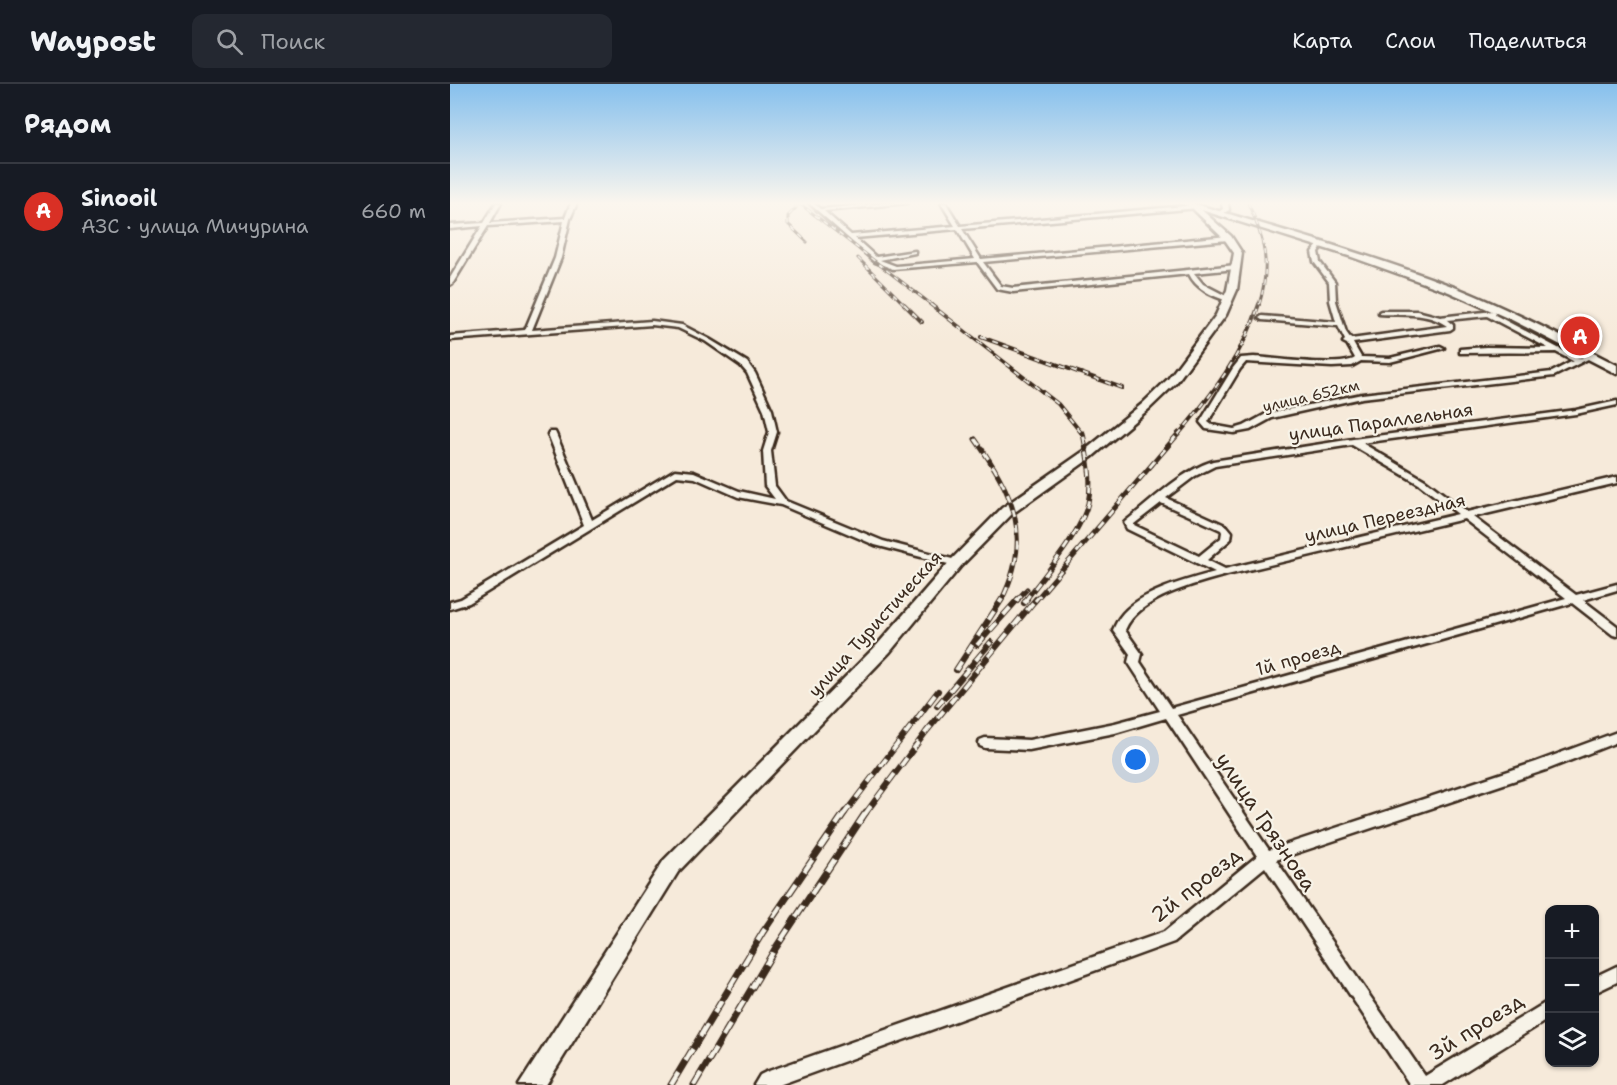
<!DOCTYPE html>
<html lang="ru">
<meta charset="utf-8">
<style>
:root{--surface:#171b24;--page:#242831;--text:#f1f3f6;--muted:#9ea1a6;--line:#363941;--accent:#d93025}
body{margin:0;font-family:"Shantell Sans",sans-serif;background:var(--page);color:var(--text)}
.controls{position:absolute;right:18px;bottom:18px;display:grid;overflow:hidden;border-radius:12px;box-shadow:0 2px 4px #0004}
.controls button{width:54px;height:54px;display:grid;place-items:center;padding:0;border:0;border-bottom:2px solid var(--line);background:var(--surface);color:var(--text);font:30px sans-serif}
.you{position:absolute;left:686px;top:676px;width:21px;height:21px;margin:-15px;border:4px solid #fff;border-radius:50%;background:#1a73e8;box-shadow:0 0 0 9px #1a73e833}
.badge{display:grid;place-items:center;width:39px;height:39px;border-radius:50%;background:var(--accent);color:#fff;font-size:20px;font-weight:700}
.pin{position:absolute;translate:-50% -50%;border:3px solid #fff;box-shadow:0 2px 6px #0006}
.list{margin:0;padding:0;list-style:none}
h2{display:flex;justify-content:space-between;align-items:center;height:78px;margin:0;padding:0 24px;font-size:26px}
h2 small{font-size:20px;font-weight:400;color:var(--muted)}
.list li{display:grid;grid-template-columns:39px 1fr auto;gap:18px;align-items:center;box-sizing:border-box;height:96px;padding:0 24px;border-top:2px solid var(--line)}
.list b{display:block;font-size:22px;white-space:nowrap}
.list p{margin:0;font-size:20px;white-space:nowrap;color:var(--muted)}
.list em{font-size:20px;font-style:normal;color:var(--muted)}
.icon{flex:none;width:33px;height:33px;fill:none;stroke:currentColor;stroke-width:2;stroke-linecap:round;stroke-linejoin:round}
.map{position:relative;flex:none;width:1167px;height:1001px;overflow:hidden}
header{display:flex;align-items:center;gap:36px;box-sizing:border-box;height:84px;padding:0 30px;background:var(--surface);border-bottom:2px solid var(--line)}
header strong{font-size:28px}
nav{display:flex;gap:33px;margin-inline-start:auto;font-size:21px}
.search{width:420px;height:54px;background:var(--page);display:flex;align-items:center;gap:15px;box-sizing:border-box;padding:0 21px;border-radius:12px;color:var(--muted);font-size:22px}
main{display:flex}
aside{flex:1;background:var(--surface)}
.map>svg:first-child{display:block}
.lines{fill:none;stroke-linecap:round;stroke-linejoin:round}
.street-casing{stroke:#3b2a1e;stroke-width:5}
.secondary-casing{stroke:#3b2a1e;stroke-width:5}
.primary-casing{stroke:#3b2a1e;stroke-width:5}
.street{fill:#f7f3e8;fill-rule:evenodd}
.secondary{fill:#f7f3e8;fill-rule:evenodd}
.primary{fill:#f7f3e8;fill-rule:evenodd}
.rail-far4-casing{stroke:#3b2a1e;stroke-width:3}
.rail-far3-casing{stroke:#3b2a1e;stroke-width:4}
.rail-far2-casing{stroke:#3b2a1e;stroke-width:5}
.rail-far1-casing{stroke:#3b2a1e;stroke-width:6}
.rail-casing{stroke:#3b2a1e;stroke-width:7}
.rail-far4{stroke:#f7f3e8;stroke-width:1.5;stroke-dasharray:5;stroke-linecap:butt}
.rail-far3{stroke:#f7f3e8;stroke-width:2;stroke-dasharray:6;stroke-linecap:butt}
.rail-far2{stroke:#f7f3e8;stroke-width:3;stroke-dasharray:8;stroke-linecap:butt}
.rail-far1{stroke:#f7f3e8;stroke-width:4;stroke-dasharray:10;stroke-linecap:butt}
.rail{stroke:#f7f3e8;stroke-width:4.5;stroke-dasharray:14;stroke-linecap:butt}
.labels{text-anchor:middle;stroke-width:4.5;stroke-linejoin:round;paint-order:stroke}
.far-street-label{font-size:15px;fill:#3b2a1e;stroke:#f7f3e8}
.street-label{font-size:18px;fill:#3b2a1e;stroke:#f7f3e8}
.near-street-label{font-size:21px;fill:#3b2a1e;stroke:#f7f3e8}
</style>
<header>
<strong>Waypost</strong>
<div class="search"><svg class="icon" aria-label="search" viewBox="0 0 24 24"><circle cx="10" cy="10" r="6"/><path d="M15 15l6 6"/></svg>Поиск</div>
<nav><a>Карта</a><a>Слои</a><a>Поделиться</a></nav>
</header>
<main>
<aside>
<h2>Рядом<small></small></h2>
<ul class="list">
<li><span class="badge">A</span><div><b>Sinooil</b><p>АЗС · улица Мичурина</p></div><em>660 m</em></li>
</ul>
</aside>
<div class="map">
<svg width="1167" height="1001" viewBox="0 0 1167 1001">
<rect width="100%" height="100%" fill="#f6eada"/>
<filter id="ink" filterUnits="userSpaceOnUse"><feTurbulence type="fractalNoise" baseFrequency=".0167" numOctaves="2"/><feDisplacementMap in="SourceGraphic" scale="12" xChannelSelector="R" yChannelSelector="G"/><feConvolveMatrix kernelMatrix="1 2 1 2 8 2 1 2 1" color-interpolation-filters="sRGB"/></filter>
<g filter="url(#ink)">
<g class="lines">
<defs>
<path id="street" d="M 46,119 L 51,119 L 40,139 L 115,134 L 121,119 L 127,119 L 120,135 L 111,174 L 82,246 L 202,237 L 232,241 L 259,255 L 297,278 L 305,289 L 322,326 L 327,348 L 321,367 L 325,402 L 336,417 L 433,457 L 510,477 L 511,479 L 510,481 L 506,482 L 425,461 L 331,421 L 288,413 L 245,394 L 227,392 L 19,519 L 0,525 L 0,518 L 11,515 L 134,441 L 98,350 L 99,348 L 105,348 L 106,350 L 142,436 L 225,386 L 244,388 L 289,407 L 325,415 L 315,402 L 313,367 L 319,348 L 314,326 L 297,289 L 291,282 L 255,257 L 228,244 L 202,241 L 0,256 L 0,252 L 75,246 L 105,174 L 114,137 L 38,142 L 3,199 L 0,201 L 0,194 L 32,142 L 0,145 L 0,141 L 34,139 Z
M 359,119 L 364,119 L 370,125 L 435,119 L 457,119 L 374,127 L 401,151 L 505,142 L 491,119 L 496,119 L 510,142 L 746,121 L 748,124 L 512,145 L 531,175 L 778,152 L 781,154 L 778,156 L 533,178 L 551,202 L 563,204 L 786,181 L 789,183 L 786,185 L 744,189 L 753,200 L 780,214 L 781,215 L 778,217 C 762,212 746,205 739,190 L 563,208 L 547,205 L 527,178 L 443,185 L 425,178 ZM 507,145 L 525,175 L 446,182 L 430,176 L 465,169 L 465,167 L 426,173 L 405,154 Z
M 772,119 L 778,119 L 779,126 L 771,131 L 767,131 L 767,129 L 773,125 Z
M 870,159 L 873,161 L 868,168 L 870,178 L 885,198 L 886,217 L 896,248 L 901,255 L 997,242 C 976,227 953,232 929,230 L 929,228 L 931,227 L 967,227 L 990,233 L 1043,227 L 1046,229 L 1045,231 L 1129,275 L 1140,270 L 1144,272 L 1104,292 L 912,314 L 822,334 L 800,346 L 784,349 L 756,345 L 750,338 L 783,284 L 791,274 L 804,273 C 824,274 891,284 905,274 L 897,260 L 893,258 L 895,256 L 888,242 L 812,236 L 809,234 L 812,232 L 886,238 L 880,217 L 879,198 L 864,178 L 862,168 ZM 1037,232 L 1098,264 L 1036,263 L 1010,265 L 1010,269 L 1106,268 L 1123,277 L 1102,288 L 912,310 L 816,330 L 794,342 L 784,345 L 762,341 L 758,338 L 790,285 L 796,278 L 882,283 L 902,282 L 911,277 L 940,278 L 994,264 L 990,262 L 940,274 L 911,273 L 903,259 L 1000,246 L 1003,244 L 1003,241 L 997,236 Z
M 1167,317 L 1167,321 L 1126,330 L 912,359 L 975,396 L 1017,428 L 1167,393 L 1167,399 L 1023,433 L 1126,511 L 1167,500 L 1167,506 L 1133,516 L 1167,542 L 1167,552 L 1163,551 L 1122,519 L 727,631 L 819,766 L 1086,678 L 1167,648 L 1167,658 L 1096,686 L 826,776 L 975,992 L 1100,916 L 1100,934 L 993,1001 L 960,1001 L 815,783 L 724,858 L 329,1001 L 304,1001 L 310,991 L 316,988 L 714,848 L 807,772 L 716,634 L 665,649 L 579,666 L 535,664 L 530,662 L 529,659 L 530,656 L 535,654 L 579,656 L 665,639 L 710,627 L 678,578 L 680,570 L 663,546 C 665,542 667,537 670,533 C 688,508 736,496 765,488 L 677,445 L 674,439 L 676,437 C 702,417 731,387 763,377 L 903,355 L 1126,326 ZM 902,361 L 969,400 L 1008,430 L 775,485 L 757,476 L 781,455 L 782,448 L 777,442 L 716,414 L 745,392 L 765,382 ZM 711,419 L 771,446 L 772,448 L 771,454 L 749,472 L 684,441 L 684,440 ZM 1014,435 L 1116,514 L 721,624 L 690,578 L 692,570 L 675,546 C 689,513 745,500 777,491 Z
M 1167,882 L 1167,898 L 1144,909 L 1144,893 Z"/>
<path id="secondary" d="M 746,121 L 781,152 L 792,169 L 787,206 L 776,231 L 726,299 L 700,324 L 642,373 L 562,430 L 511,482 L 440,568 L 228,788 L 96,1001 L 69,1001 L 214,776 L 428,560 L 501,476 L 552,424 L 634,367 L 692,320 L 718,295 L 766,231 L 777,206 L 784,169 L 775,156 L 743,125 Z"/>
<path id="primary" d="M 729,119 L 742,119 C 831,146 920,170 1007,204 C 1062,226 1114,254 1167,281 L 1167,290 L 1062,236 L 999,208 L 899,172 Z"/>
</defs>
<!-- street casing -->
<use href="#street" class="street-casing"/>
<!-- secondary casing -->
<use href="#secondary" class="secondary-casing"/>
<!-- primary casing -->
<use href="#primary" class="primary-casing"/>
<!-- street -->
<use href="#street" class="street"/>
<!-- secondary -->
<use href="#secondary" class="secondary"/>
<!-- primary -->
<use href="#primary" class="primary"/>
<defs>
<path id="rail-far4" d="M 346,119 L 346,124 L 338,132 L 338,140 L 357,158
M 349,119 L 482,221
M 798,119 C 815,155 821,182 809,221
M 408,174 L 455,221"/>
<path id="rail-far3" d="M 454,220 L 472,238
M 480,220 L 608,320 L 633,351
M 531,253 L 672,304
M 728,351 C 761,312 794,269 809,220"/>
<path id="rail-far2" d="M 525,355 C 563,409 584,453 551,517
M 566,517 L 577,505
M 575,517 C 594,491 631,449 638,419 C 643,396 637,372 633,349
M 585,517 L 729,349"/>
<path id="rail-far1" d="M 574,519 L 577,515
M 527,561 L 568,515
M 506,586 L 552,515
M 487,622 L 541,558
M 394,730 L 488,607
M 415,730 L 476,648 L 586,515"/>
<path id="rail" d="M 221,1001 L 313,848 L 395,728
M 244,1001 L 325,865 L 416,728"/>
</defs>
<!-- rail-far4 casing -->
<use href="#rail-far4" class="rail-far4-casing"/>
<!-- rail-far3 casing -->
<use href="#rail-far3" class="rail-far3-casing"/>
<!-- rail-far2 casing -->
<use href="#rail-far2" class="rail-far2-casing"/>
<!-- rail-far1 casing -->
<use href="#rail-far1" class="rail-far1-casing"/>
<!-- rail casing -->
<use href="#rail" class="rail-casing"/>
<!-- rail-far4 -->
<use href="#rail-far4" class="rail-far4"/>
<!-- rail-far3 -->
<use href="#rail-far3" class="rail-far3"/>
<!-- rail-far2 -->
<use href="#rail-far2" class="rail-far2"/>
<!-- rail-far1 -->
<use href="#rail-far1" class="rail-far1"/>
<!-- rail -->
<use href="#rail" class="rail"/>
</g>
</g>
<!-- sky -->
<linearGradient id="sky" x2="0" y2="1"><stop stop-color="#86c0ed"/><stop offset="0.46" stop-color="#fbf6ee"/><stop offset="1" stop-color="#fbf6ee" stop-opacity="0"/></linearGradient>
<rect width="1167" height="259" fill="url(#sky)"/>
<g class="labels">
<!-- far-street labels -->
<g class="far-street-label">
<text transform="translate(861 312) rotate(-13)" y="5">улица 652км</text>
</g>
<!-- street labels -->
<g class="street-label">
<text transform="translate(931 338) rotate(-8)" y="6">улица Параллельная</text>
<text transform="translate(935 434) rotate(-13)" y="6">улица Переездная</text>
<text transform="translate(425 540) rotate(-48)" y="6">улица Туристическая</text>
<text transform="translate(848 574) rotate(-16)" y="6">1й проезд</text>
</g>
<!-- near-street labels -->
<g class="near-street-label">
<text transform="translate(816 738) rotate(56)" y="7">улица Грязнова</text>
<text transform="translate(746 801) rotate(-38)" y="7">2й проезд</text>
<text transform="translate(1026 943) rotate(-32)" y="7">3й проезд</text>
</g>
</g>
</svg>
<div class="controls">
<button>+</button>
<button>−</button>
<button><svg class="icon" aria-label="layers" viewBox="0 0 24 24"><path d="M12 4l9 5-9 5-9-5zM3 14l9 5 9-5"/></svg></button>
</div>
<div class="you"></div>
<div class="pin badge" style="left:1130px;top:252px">A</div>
</div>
</main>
